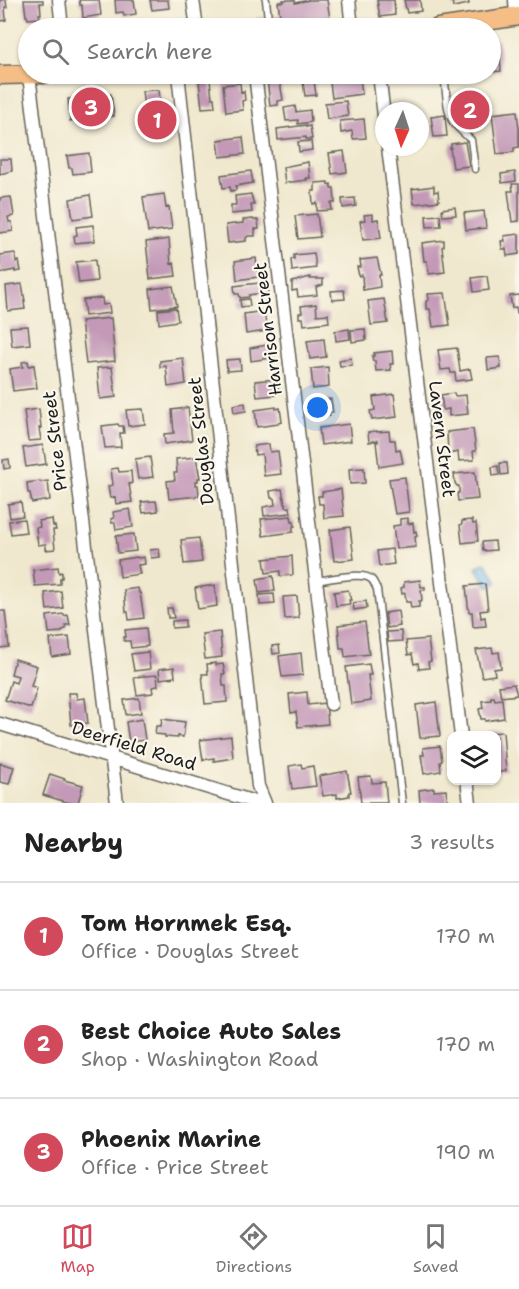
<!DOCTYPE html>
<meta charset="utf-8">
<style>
:root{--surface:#fff;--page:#f2f2f2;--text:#222;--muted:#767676;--line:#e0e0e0;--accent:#d1495b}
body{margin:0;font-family:"Shantell Sans",sans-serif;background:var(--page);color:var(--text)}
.controls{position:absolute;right:18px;bottom:18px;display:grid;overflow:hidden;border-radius:12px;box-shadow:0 2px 4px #0004}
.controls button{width:54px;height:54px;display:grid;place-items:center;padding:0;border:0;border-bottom:2px solid var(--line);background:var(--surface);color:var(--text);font:30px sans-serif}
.compass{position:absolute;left:375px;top:102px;width:54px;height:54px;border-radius:50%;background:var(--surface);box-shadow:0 2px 4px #0004;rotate:183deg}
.you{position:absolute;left:318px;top:408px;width:21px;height:21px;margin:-15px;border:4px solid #fff;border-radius:50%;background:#1a73e8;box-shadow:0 0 0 9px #1a73e833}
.badge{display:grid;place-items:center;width:39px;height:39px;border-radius:50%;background:var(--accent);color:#fff;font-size:20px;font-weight:700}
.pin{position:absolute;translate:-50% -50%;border:3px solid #fff;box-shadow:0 2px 6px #0006}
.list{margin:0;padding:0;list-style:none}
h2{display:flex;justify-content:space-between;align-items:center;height:78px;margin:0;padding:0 24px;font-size:26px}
h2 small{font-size:20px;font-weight:400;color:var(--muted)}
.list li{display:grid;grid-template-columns:39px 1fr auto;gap:18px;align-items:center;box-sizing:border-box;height:108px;padding:0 24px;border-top:2px solid var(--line)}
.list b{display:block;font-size:22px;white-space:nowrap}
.list p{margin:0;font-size:20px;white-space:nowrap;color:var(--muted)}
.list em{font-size:20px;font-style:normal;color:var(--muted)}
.icon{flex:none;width:33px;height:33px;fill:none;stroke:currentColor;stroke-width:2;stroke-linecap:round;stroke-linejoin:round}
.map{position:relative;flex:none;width:519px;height:803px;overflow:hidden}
.search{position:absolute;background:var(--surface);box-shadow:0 2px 4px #0004;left:18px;right:18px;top:18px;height:66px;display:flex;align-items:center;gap:15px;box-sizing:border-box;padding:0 21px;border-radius:33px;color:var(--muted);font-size:22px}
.sheet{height:402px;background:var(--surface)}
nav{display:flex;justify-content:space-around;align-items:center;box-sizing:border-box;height:84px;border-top:2px solid var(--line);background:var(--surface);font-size:16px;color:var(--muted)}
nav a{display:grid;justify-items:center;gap:3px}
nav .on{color:var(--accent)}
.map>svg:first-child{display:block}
.water{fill:#7cbaef;stroke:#4c6b86;stroke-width:1.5}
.building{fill:#c399b7}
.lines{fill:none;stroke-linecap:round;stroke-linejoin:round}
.service-casing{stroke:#66635a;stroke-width:9}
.minor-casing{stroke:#66635a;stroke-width:15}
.primary-casing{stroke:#66635a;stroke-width:21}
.service{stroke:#fff;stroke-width:6}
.minor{stroke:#fff;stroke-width:12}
.primary{stroke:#f6be87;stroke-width:18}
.labels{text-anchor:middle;stroke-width:4.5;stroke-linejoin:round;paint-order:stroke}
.street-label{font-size:18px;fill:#1c1c1c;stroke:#fbf7ec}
</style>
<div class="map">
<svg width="519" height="803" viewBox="0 0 519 803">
<rect width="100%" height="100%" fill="#fbf7ec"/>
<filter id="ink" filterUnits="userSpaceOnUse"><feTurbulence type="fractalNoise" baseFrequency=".0167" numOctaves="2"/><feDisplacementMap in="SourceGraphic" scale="12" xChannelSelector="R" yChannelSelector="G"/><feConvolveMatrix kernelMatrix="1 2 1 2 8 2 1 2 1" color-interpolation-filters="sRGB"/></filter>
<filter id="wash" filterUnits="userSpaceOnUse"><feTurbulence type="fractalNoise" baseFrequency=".008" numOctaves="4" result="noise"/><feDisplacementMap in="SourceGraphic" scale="24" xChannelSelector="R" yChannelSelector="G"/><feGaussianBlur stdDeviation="1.35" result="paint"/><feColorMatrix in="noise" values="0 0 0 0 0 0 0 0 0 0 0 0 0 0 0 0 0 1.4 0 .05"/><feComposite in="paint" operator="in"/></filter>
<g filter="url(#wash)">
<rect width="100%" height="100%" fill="#f0e8ce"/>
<!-- water -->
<path class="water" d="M 485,562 L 497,580 L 496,583 L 492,586 L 488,586 L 476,568 Z"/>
<g id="blocks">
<!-- building -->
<path class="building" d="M 0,0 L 6,0 L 7,7 L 5,7 L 6,20 L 0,21 Z
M 24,0 L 43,0 L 43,3 L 40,3 L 41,14 L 39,14 L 40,18 L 28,19 L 27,16 L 26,16 Z
M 79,0 L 99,0 L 101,15 L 83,18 L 82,5 L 80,5 Z
M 115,0 L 134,0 L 136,14 L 124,16 L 123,12 L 116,13 Z
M 150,0 L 168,0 L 169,8 L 152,10 Z
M 283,0 L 295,0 L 295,3 L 309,0 L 327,0 L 330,19 L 312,21 L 313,28 L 281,28 L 281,25 L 257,27 L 256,18 L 280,16 L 278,2 L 284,2 Z
M 377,0 L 394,0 L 395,15 L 380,17 Z
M 404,0 L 420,0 L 421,11 L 407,13 Z
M 452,0 L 468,0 L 469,4 L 453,7 Z
M 490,40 L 498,40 L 498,43 L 499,43 L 501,71 L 490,72 Z
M 268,74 L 278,74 L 279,76 L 283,100 L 278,101 L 278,105 L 270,106 L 267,77 L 268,77 Z
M 302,74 L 313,74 L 316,95 L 305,96 Z
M 342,74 L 349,74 L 349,79 L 360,78 L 362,94 L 332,98 L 329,75 Z
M 393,74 L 412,74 L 412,78 L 394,81 Z
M 210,80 L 212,98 L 214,98 L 215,107 L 202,108 L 199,81 Z
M 240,83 L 241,92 L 244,91 L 245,100 L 242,101 L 243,110 L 226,112 L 223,85 Z
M 159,90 L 161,110 L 166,109 L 169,131 L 147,133 L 142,91 Z
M 111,94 L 114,116 L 70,121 L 68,99 Z
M 461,99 L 478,99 L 478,121 L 461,121 Z
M 346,101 L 348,116 L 327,119 L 325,103 Z
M 295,106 L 296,112 L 310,110 L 311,122 L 298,124 L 298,120 L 286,121 L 284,108 Z
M 517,111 L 519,129 L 519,147 L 514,148 L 514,152 L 497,154 L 492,114 Z
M 445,115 L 447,136 L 434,137 L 431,117 Z
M 364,119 L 366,138 L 353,139 L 352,131 L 341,133 L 340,121 Z
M 306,125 L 306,127 L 310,126 L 312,139 L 306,139 L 306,137 L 278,140 L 277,129 Z
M 243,137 L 245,154 L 220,157 L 218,140 Z
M 311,141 L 312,150 L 299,152 L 298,142 Z
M 465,142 L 469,166 L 453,168 L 450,148 L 451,148 L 451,144 Z
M 344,151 L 347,172 L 332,174 L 329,153 Z
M 89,153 L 91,172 L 73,174 L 72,168 L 69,168 L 67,156 Z
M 0,159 L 11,159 L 12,171 L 0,174 Z
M 308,162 L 310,178 L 306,178 L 307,180 L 285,183 L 283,167 Z
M 251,171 L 253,183 L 236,186 L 236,190 L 231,191 L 230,187 L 223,188 L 221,175 Z
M 515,172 L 516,181 L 502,183 L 501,174 Z
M 328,182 L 328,185 L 331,184 L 331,188 L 334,188 L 335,203 L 331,203 L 332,210 L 317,211 L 317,203 L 313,204 L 312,191 L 315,191 L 315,183 Z
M 512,184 L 519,184 L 519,221 L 512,222 L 508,191 L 513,191 Z
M 434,186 L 434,192 L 438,191 L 439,201 L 414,204 L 412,189 Z
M 164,194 L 166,208 L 169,207 L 172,229 L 148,232 L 143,197 Z
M 251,194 L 254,205 L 251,205 L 252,212 L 231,214 L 231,205 L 236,205 L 235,196 Z
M 90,195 L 93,216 L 73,219 L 70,199 Z
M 11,197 L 14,216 L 8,217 L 9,222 L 12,222 L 13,231 L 0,233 L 0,198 Z
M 355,198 L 356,206 L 343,208 L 342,199 Z
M 455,207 L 456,215 L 443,216 L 442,209 Z
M 484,211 L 486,228 L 466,230 L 464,213 Z
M 317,214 L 320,237 L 298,239 L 295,216 Z
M 373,214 L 373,220 L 378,219 L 381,238 L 363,240 L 360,221 L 365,220 L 364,215 Z
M 440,215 L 441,226 L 427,227 L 426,216 Z
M 253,219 L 254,220 L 258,220 L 259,229 L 255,229 L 255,236 L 248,236 L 246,238 L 246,241 L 228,243 L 226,225 L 243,223 L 243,220 Z
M 93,225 L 95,241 L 75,243 L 74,236 L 77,235 L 76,227 Z
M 519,234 L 519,254 L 507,256 L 506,249 L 502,249 L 501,241 L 505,241 L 504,236 Z
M 169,239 L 171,264 L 174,263 L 176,276 L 150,279 L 146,242 Z
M 444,240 L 444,246 L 442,247 L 445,272 L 429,274 L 427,261 L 424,261 L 422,243 Z
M 15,253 L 16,262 L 19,261 L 21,271 L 15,272 L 15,270 L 0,273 L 0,255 Z
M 314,253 L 316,268 L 292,271 L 291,259 L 294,259 L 294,255 Z
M 256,258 L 258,277 L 237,280 L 235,261 Z
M 377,258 L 381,275 L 379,275 L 380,287 L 363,290 L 362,275 L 359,276 L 357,267 L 361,267 L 360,260 Z
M 95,260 L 97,281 L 79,283 L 76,262 Z
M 487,276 L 489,290 L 474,292 L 472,278 Z
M 310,277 L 310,279 L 323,279 L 323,285 L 316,287 L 317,295 L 298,297 L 297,290 L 292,291 L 292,282 Z
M 267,282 L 268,292 L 249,295 L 249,297 L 240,298 L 239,294 L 235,294 L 234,286 Z
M 22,284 L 25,301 L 24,301 L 25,309 L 8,311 L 6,286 Z
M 173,286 L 177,306 L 152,309 L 150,289 Z
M 344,290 L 345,299 L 332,300 L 331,291 Z
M 445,293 L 450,325 L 433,327 L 430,309 L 427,309 L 427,307 L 426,307 L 426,301 L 429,300 L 428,294 Z
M 519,295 L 519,312 L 517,313 L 516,307 L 512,308 L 510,296 Z
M 102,298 L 103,305 L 109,304 L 110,313 L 85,316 L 83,300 Z
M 249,299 L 250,306 L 241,307 L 240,300 Z
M 384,299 L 388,323 L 371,325 L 368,301 Z
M 316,304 L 317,315 L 328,314 L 329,322 L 304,325 L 303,318 L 299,318 L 299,313 L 302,313 L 301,306 Z
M 176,308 L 178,321 L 159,324 L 158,310 Z
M 264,311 L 267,331 L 246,334 L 244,314 Z
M 111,318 L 115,361 L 86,364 L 81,321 Z
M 28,326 L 30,344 L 12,346 L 10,327 Z
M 349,329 L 350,339 L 336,341 L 335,331 Z
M 365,329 L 366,340 L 352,342 L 351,330 Z
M 324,339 L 326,357 L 310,359 L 307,341 Z
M 273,344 L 274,355 L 270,356 L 270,358 L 251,361 L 250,348 Z
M 457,348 L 460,371 L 470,369 L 472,379 L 456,381 L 455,373 L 451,373 L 450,369 L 441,370 L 438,350 Z
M 392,351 L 393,364 L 390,364 L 391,370 L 376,371 L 375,361 L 373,361 L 372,356 L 374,356 L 374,353 Z
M 500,357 L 501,368 L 488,370 L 487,358 Z
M 183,358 L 186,384 L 168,387 L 166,366 L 160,367 L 160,361 Z
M 351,358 L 352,365 L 340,366 L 339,360 Z
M 240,359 L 241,370 L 227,371 L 226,360 Z
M 28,361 L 29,366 L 34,365 L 37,388 L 13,391 L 10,369 L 23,367 L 22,362 Z
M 112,367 L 116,397 L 100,399 L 97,368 Z
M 328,367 L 329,387 L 313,389 L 311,369 Z
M 277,379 L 279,393 L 275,393 L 275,395 L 257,397 L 255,381 Z
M 454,393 L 455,396 L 466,395 L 468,414 L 449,416 L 449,409 L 443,410 L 441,395 Z
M 394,394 L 397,417 L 372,420 L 370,411 L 375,410 L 373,397 Z
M 331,399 L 333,412 L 329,413 L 330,416 L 314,418 L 311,407 L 313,407 L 312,401 Z
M 245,403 L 246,411 L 234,413 L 233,405 Z
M 186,407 L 188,407 L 192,440 L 165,444 L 164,434 L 174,433 L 172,410 L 186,408 Z
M 276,407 L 276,409 L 280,408 L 282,422 L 278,423 L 278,424 L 257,427 L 255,410 Z
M 39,409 L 41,428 L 39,428 L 41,440 L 28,441 L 24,411 Z
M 143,409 L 145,424 L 128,426 L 126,410 Z
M 118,424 L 119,426 L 123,426 L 124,433 L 120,433 L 121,447 L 105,448 L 102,426 Z
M 349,424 L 351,441 L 321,445 L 319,428 Z
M 473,429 L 476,451 L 473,451 L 474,460 L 459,461 L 458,452 L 448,454 L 447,432 Z
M 377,431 L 377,432 L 389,431 L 390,440 L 395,440 L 396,450 L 400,449 L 403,463 L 379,467 L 376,442 L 378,442 L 378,440 L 369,442 L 368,432 Z
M 269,444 L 270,452 L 278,451 L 281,474 L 264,476 L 262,454 L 255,455 L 254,446 Z
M 43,445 L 46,464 L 26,467 L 23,448 Z
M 150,457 L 153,477 L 138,479 L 135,459 Z
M 196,457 L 200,478 L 198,478 L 198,481 L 196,481 L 196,485 L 198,485 L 199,496 L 169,499 L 167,481 L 175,480 L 174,473 L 177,473 L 176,459 Z
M 9,459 L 10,468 L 4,469 L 3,460 Z
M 500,463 L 507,463 L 508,474 L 501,475 Z
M 498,466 L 499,475 L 493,476 L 492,467 Z
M 118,468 L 119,472 L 131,471 L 132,483 L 129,484 L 132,502 L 116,504 L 115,497 L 110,498 L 108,486 L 113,485 L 111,469 Z
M 364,468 L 365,483 L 350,484 L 349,469 Z
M 475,472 L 478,499 L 458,501 L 457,493 L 459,493 L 459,486 L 457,486 L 455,483 L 454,474 Z
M 405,477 L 409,512 L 395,514 L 389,479 Z
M 40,481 L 40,482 L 48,481 L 50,500 L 32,503 L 30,493 L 28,493 L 27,483 Z
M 282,489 L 285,504 L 286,504 L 286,507 L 290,507 L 291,513 L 264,516 L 263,507 L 275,505 L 274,498 L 271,498 L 270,491 Z
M 341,489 L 344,516 L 324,518 L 323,504 L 319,504 L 318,496 L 322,496 L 322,492 Z
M 156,501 L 158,511 L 143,513 L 141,502 Z
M 21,502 L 23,516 L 10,518 L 8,504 Z
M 130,509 L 133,527 L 116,530 L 115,523 L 112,523 L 111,519 L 114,518 L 113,512 Z
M 291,516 L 292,521 L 294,521 L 295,526 L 293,526 L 293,532 L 263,536 L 261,519 Z
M 408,518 L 408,524 L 413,523 L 414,532 L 416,531 L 417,536 L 415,537 L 416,547 L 396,549 L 393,526 L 400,525 L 400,519 Z
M 24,519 L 26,532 L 11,534 L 9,521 Z
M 52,519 L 53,526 L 55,526 L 56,530 L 53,530 L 55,549 L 46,550 L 46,544 L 38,545 L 36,528 L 40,527 L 39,521 Z
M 472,520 L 473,524 L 476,523 L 478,541 L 462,543 L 460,525 L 462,524 L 462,521 Z
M 350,527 L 354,559 L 334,561 L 330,530 Z
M 134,534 L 136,551 L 118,553 L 116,536 Z
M 199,538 L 202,562 L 184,564 L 181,540 Z
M 495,541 L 496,550 L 483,551 L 482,542 Z
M 159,549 L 160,557 L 151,558 L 150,550 Z
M 392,549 L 394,564 L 379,566 L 377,551 Z
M 292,556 L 293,575 L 280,576 L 280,571 L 266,573 L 264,559 Z
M 137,557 L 138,558 L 144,557 L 145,564 L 138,565 L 140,574 L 120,577 L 118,560 Z
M 58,567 L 59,573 L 62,572 L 62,578 L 60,578 L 60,584 L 35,586 L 33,570 Z
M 273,576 L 275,591 L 259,593 L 257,579 Z
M 420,580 L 421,587 L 425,587 L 425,590 L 421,590 L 422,601 L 419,601 L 419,607 L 411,608 L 410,602 L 406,602 L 405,593 L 402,594 L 401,588 L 404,587 L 404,582 Z
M 485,584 L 488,610 L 480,611 L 481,618 L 485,617 L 486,626 L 473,627 L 472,612 L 469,612 L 468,605 L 466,586 Z
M 215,585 L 217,606 L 198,609 L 195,588 Z
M 138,588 L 139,593 L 140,593 L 144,618 L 129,620 L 128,612 L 126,612 L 124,590 Z
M 348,590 L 351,600 L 349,600 L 350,604 L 336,606 L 334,592 Z
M 61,591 L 63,608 L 47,610 L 45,593 Z
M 274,594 L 275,604 L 260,605 L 259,595 Z
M 297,596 L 299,618 L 285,619 L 283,597 Z
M 366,601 L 367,608 L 354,610 L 353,603 Z
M 167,608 L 172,608 L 174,618 L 168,618 Z
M 0,611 L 5,611 L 9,647 L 0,648 Z
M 398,611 L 400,626 L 387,628 L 385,613 Z
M 64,614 L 64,616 L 68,615 L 70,625 L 65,625 L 66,629 L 62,630 L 62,632 L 49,633 L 47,616 Z
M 185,620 L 185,627 L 172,628 L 172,621 Z
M 365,622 L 369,654 L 345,657 L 344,648 L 340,648 L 338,625 Z
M 146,628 L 148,646 L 131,648 L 130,641 L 124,641 L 124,637 L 126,637 L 125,630 Z
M 401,631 L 402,641 L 388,642 L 387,632 Z
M 220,632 L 222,657 L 205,659 L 202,634 Z
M 69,637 L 71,654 L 52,657 L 50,639 Z
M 428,639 L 431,661 L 428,662 L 429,668 L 419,669 L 418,663 L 414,664 L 412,654 L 408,655 L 406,641 Z
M 279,645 L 280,653 L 273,654 L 272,646 Z
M 492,648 L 493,653 L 499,652 L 501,668 L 494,669 L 495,675 L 482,677 L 476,650 Z
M 148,652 L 150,669 L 134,671 L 131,654 Z
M 301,653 L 303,675 L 282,677 L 279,656 Z
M 15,659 L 37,666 L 31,686 L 37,688 L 31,708 L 5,700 L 11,681 L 16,683 L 18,676 L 11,674 Z
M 216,663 L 216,665 L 223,664 L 225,674 L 222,674 L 223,686 L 226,686 L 227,702 L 205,704 L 202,674 L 208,674 L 207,664 Z
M 369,664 L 371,675 L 368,675 L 371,701 L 351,704 L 346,667 Z
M 174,667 L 175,677 L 160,679 L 159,669 Z
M 157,675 L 158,686 L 152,687 L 153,693 L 137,695 L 134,677 Z
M 514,684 L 517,695 L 501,697 L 499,686 Z
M 307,692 L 308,705 L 326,703 L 328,724 L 298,727 L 296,712 L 291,713 L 289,694 Z
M 68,693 L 76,693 L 77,699 L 85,698 L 88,723 L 71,725 Z
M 491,697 L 494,697 L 495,700 L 502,699 L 504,718 L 485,721 L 485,719 L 481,719 L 479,709 L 483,708 L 482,701 L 491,700 Z
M 139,698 L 141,713 L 126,715 L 124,700 Z
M 436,702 L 440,736 L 420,738 L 416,705 Z
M 142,719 L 145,740 L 129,742 L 126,722 Z
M 162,719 L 185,722 L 183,737 L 178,736 L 178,738 L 165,737 L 165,735 L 155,734 L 156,726 L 161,726 Z
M 503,732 L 506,771 L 496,773 L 496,736 L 488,736 L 488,733 Z
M 231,736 L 233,758 L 214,761 L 214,758 L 203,760 L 200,740 Z
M 440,746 L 442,761 L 440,762 L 441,771 L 424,774 L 421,755 L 424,755 L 423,748 Z
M 0,763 L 14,767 L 9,784 L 0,782 Z
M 301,764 L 302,768 L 313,766 L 316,786 L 292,789 L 289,766 Z
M 347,771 L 351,792 L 349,792 L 349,796 L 337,798 L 337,794 L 323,796 L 319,776 Z
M 50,774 L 65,779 L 64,780 L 83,785 L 78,803 L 70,803 L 43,795 Z
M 371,776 L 372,783 L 385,782 L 387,803 L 361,803 L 358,777 Z
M 434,788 L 434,791 L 446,790 L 448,803 L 420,803 L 419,790 Z"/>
</g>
</g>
<g filter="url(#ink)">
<use href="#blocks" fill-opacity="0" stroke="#66635a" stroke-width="1.5"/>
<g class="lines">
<defs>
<path id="service" d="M 266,0 L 269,28
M 444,74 C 446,87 446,111 453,122 C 458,129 465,134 471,140 L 475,169
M 317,581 C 328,579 365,571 372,580 C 374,582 375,586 377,589 L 402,803"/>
<path id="minor" d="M 59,0 L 62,28
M 193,0 L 197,28
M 349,0 L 352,28
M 515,0 L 516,16
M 178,74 L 258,786 L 265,803
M 255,74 L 331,704
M 379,74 L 384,116
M 29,75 L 117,803
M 388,147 L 461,736
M 0,724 L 258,803
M 467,780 L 470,803"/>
<path id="primary" d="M 438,28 L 519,16
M 0,75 L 44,74"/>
</defs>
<!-- service casing -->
<use href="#service" class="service-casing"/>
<!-- minor casing -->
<use href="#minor" class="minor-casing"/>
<!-- primary casing -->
<use href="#primary" class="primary-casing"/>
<!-- service -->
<use href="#service" class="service"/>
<!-- minor -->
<use href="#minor" class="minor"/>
<!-- primary -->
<use href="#primary" class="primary"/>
</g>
</g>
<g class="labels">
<!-- street labels -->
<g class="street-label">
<text transform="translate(268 329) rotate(-97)" y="6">Harrison Street</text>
<text transform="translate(442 439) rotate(83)" y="6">Lavern Street</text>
<text transform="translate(55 441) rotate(-97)" y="6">Price Street</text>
<text transform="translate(201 441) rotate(-96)" y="6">Douglas Street</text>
<text transform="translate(134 746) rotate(17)" y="6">Deerfield Road</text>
</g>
</g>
</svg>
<div class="controls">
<button><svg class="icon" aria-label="layers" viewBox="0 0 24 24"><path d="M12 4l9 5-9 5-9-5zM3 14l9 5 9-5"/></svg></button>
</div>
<svg class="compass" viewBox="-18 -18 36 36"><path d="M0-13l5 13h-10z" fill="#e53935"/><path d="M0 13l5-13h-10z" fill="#767676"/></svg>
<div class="you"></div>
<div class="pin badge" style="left:157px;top:120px">1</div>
<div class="pin badge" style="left:470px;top:110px">2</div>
<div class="pin badge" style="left:91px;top:107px">3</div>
<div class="search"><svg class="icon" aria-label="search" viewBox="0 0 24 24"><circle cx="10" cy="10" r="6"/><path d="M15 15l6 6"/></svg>Search here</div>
</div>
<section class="sheet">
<h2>Nearby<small>3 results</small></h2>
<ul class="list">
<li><span class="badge">1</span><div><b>Tom Hornmek Esq.</b><p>Office · Douglas Street</p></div><em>170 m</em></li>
<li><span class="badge">2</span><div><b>Best Choice Auto Sales</b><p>Shop · Washington Road</p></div><em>170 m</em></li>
<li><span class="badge">3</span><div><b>Phoenix Marine</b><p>Office · Price Street</p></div><em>190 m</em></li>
</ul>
</section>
<nav>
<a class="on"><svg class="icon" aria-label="map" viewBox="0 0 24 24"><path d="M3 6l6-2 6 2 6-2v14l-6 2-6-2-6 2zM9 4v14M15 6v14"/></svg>Map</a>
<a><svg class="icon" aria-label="directions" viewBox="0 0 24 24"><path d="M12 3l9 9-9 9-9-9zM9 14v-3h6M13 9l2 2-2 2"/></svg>Directions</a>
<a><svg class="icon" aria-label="saved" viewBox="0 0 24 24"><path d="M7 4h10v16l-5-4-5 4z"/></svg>Saved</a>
</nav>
